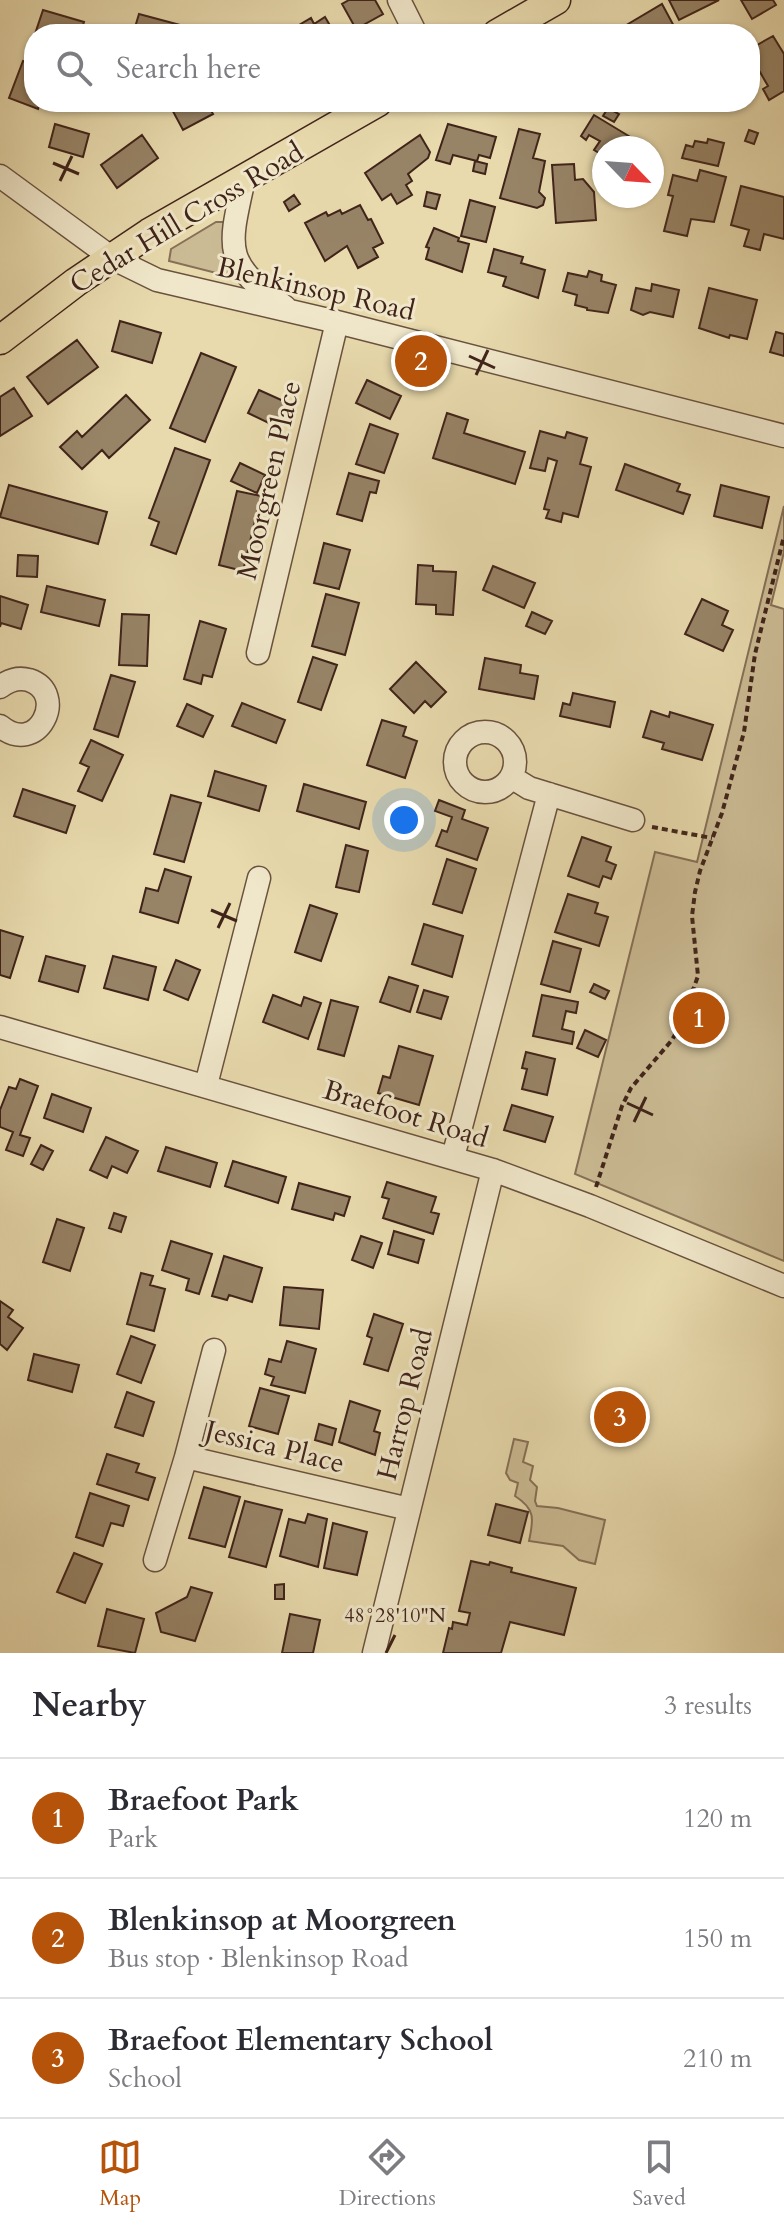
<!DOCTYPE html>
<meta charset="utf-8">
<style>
:root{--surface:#fff;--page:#f7f7f7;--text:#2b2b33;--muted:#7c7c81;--line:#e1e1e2;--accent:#b45309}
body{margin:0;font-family:Cardo,serif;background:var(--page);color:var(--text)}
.compass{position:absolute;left:592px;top:136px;width:72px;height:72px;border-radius:50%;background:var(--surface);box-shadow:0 2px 6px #0004;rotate:115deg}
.you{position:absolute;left:404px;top:820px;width:28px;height:28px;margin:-20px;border:6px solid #fff;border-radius:50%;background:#1a73e8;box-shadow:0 0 0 12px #1a73e833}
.badge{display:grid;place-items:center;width:52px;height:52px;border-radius:50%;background:var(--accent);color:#fff;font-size:26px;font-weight:700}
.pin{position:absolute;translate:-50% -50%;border:4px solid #fff;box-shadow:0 2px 8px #0006}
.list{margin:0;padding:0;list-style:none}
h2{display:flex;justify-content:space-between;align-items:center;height:104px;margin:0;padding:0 32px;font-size:34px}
h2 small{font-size:26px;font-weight:400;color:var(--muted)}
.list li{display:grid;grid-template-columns:52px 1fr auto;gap:24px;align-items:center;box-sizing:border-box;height:120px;padding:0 32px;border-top:2px solid var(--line)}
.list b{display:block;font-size:30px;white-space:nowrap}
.list p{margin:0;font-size:26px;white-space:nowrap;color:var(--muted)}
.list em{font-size:26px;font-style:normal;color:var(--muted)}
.icon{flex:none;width:44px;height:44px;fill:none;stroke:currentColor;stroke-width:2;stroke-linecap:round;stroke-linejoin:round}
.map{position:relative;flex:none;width:784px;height:1653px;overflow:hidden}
.search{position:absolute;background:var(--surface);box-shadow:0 2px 6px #0004;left:24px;right:24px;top:24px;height:88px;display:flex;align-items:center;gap:20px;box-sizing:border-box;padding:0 28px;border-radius:32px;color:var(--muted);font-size:30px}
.sheet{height:464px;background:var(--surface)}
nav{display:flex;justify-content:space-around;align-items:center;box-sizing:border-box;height:112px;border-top:2px solid var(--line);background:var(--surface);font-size:22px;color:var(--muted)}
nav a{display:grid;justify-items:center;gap:4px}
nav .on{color:var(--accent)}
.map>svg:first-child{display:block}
.green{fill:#cbbb94;stroke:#867057;stroke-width:2}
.building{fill:#978366;stroke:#40241a;stroke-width:2}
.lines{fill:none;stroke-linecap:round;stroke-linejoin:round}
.minor-casing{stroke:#6a523f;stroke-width:25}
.major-casing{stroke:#40241a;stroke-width:31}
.path{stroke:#40241a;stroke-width:4;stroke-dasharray:6 4;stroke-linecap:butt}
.minor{stroke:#f0e7ca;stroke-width:22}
.major{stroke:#e8daad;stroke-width:28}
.ticks{fill:none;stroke:#40241a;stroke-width:3}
.labels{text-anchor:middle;stroke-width:6;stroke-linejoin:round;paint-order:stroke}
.street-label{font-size:28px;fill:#40241a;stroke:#f0e7ca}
.ticks-label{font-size:20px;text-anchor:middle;fill:#40241a;stroke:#f0e7ca;stroke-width:6;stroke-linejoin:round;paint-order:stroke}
</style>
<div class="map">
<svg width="784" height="1653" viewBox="0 0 784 1653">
<rect width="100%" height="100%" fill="#e8daad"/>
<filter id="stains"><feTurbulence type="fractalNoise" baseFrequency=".0025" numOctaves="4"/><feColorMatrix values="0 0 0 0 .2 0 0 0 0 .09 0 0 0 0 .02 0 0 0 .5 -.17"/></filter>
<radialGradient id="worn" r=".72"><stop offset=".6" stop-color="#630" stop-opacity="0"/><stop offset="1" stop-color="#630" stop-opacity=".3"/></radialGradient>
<!-- green -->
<path class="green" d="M 216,222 L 225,222 L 232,275 L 228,276 L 169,261 L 171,249 Z
M 784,506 L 784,552 L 771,605 L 784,609 L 784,1261 L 575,1174 L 655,852 L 697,862 Z
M 514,1439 L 528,1442 L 523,1462 L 533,1466 L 530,1480 L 537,1487 L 535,1501 L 537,1506 L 558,1508 L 605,1520 L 595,1564 L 579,1560 L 563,1546 L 529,1541 C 534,1518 535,1509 515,1496 L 518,1483 L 510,1480 L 506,1473 Z"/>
<!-- building -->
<path class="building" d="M 349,0 L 375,0 L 383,14 L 356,29 L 342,4 Z
M 669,0 L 719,0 L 679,20 Z
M 741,0 L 773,0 L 776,5 L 752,19 Z
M 662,4 L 675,28 L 664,34 L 627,34 L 623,27 Z
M 43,10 L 84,22 L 80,34 L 35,34 Z
M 139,14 L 180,25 L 177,34 L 133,34 Z
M 325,17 L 335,34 L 284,34 L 311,18 L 314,24 Z
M 773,36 L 784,54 L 784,91 L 769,100 L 763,89 L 768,86 L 750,55 L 750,49 Z
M 23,61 L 34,65 L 34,102 L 40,102 L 38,109 L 9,98 Z
M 168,102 L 206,102 L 213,114 L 183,130 Z
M 608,108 L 619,114 L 614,122 L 603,116 Z
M 594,115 L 637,141 L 633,148 L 604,148 L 604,156 L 594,150 L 600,141 L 589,135 L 586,140 L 581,136 Z
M 55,124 L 89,134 L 83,157 L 49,147 Z
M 448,124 L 496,137 L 490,158 L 479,155 L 477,161 L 453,155 L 450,164 L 436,160 Z
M 519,129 L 540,134 L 533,158 L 545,161 L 539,192 L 545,198 L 543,205 L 537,208 L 500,198 Z
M 749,130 L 758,133 L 754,144 L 745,141 Z
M 142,135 L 158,158 L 117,188 L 101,165 Z
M 420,135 L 430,152 L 428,158 L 408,174 L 412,181 L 406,185 L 412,195 L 397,204 L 391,194 L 382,200 L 365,173 Z
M 708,139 L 724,143 L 718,166 L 682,158 L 686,145 L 693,147 L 695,141 L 707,143 Z
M 475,161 L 487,164 L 485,174 L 473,171 Z
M 574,164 L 575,180 L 583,179 L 594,192 L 596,220 L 556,223 L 552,165 Z
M 700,170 L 726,177 L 714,222 L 691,219 L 687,236 L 664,231 L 673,196 L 668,195 L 673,175 L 697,181 Z
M 741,186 L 784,197 L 784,239 L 764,234 L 760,250 L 744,246 L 749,230 L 731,225 Z
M 427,192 L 440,195 L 436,209 L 424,206 Z
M 294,195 L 300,204 L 289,211 L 284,202 Z
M 470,200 L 495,207 L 486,242 L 461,236 Z
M 360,205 L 368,220 L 371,219 L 383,243 L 373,248 L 378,257 L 358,268 L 347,246 L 325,261 L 305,223 L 326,212 L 328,216 L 340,210 L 342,214 Z
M 434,228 L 459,238 L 458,241 L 469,244 L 462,272 L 426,259 L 429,248 L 426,247 Z
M 494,249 L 523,257 L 521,263 L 545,270 L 538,298 L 503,286 L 506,277 L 488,272 Z
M 589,271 L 602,275 L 601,281 L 616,285 L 608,313 L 587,310 L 587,308 L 575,305 L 577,295 L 563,291 L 568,273 L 587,277 Z
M 652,284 L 679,290 L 673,317 L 650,312 L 643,315 L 631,310 L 636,288 L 651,291 Z
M 709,288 L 757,300 L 747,339 L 730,335 L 729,338 L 699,328 Z
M 120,321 L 161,333 L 152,363 L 112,351 Z
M 776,332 L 784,334 L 784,356 L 770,352 Z
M 77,340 L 98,367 L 48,404 L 27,377 Z
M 201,353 L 236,367 L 205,442 L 170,428 Z
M 367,380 L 401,396 L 390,419 L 356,403 Z
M 14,388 L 32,416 L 0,436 L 0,397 Z
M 259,390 L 288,403 L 277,427 L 248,413 Z
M 126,395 L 150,420 L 109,458 L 102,450 L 82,469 L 60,447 L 77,431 L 82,437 Z
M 447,413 L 468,420 L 464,433 L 525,452 L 515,484 L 433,458 Z
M 370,424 L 398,434 L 384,473 L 356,464 Z
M 540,431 L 565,438 L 567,432 L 587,438 L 580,464 L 591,467 L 578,517 L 563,513 L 561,522 L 546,518 L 549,510 L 544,509 L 557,461 L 548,458 L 545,471 L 530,468 Z
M 175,448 L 210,460 L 176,554 L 151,545 L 159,522 L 149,518 Z
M 240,463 L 265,475 L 257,493 L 231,481 Z
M 625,464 L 680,484 L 677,491 L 690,495 L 683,514 L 616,490 Z
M 349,473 L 379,481 L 376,493 L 370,492 L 362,521 L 337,514 Z
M 9,485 L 107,512 L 98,544 L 0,517 Z
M 721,485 L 769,497 L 762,528 L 714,516 Z
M 237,491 L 261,496 L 243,571 L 219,565 Z
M 324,543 L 350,550 L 339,589 L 314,583 Z
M 18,555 L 38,556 L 37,577 L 17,576 Z
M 418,565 L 433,566 L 433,571 L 456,572 L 453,615 L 436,614 L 436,605 L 416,604 Z
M 493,566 L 535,583 L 524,608 L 483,590 Z
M 47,586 L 105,600 L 99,626 L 41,612 Z
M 326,594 L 359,603 L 345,655 L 312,646 Z
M 0,596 L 28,605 L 21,629 L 1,623 L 0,627 Z
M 702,599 L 728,611 L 722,625 L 733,630 L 723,651 L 685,634 Z
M 532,612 L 552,621 L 545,634 L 526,626 Z
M 122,614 L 149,615 L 147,666 L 119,665 Z
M 200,621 L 226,629 L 212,677 L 203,675 L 201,684 L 184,679 Z
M 313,657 L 337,665 L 321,710 L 298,702 Z
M 485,658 L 521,665 L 520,673 L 538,676 L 534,699 L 479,689 Z
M 416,662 L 446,692 L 431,707 L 425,701 L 414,713 L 390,689 Z
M 111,675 L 135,682 L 118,737 L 94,729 Z
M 573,693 L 615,702 L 610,727 L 560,716 L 563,703 L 570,705 Z
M 242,703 L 285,720 L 276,743 L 232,726 Z
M 187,704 L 213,716 L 203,737 L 177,726 Z
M 651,711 L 669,717 L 670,712 L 713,725 L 702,760 L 662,749 L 664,743 L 643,737 Z
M 382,720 L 406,727 L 403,736 L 417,741 L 405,778 L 367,765 Z
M 91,740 L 123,755 L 102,801 L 78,791 L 89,767 L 80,763 Z
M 215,771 L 266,786 L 259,811 L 208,796 Z
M 304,784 L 366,802 L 359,829 L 297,811 Z
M 23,789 L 75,806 L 66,833 L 14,816 Z
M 171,795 L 201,803 L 184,862 L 154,854 Z
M 439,800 L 465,810 L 462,819 L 488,828 L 477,860 L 436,846 L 442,830 L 447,832 L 452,817 L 435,811 Z
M 582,837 L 611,847 L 606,861 L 616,865 L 611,879 L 603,876 L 599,887 L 568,876 Z
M 346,845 L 368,851 L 359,892 L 336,887 Z
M 447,859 L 476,869 L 462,913 L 433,904 Z
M 165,869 L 191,877 L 178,923 L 140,912 L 146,888 L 158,891 Z
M 568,894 L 598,903 L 595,913 L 608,917 L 599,946 L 555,932 Z
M 310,905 L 337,914 L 321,961 L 295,952 Z
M 424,924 L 463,936 L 452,977 L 412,964 Z
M 0,930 L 23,937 L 10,978 L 0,975 Z
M 553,941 L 581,949 L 570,992 L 541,984 Z
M 46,956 L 85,966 L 78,992 L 39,981 Z
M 113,956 L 156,967 L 148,1000 L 104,988 Z
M 176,960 L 200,970 L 188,1000 L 164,990 Z
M 389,977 L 418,986 L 410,1012 L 380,1002 Z
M 594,984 L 609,991 L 605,999 L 590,992 Z
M 424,990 L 448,997 L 441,1019 L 417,1012 Z
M 273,995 L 301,1006 L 304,997 L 321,1003 L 308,1039 L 263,1022 Z
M 542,995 L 578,1002 L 576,1013 L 566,1011 L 562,1029 L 574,1032 L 572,1044 L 533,1036 Z
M 331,1000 L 358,1007 L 344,1056 L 318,1049 Z
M 585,1030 L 606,1040 L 598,1057 L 577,1048 Z
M 399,1046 L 433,1056 L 419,1105 L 378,1093 L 383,1076 L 390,1078 Z
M 526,1052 L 555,1059 L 547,1095 L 522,1089 L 527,1069 L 522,1068 Z
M 20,1079 L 38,1086 L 20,1135 L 30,1138 L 23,1156 L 6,1150 L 13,1132 L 0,1127 L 0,1110 L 9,1087 L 16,1089 Z
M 52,1094 L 91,1108 L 83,1132 L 44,1118 Z
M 512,1105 L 553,1117 L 545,1142 L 504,1130 Z
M 106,1137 L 138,1151 L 127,1173 L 112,1166 L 107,1178 L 90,1170 Z
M 41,1145 L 53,1151 L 43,1170 L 31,1164 Z
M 166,1147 L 217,1163 L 210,1187 L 158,1171 Z
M 233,1161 L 286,1177 L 278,1203 L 225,1186 Z
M 387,1182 L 436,1197 L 431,1212 L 439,1214 L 433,1234 L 383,1218 L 389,1199 L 382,1197 Z
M 299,1183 L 350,1197 L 344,1216 L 335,1213 L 333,1220 L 292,1209 Z
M 114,1213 L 126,1217 L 121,1232 L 109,1228 Z
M 57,1219 L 84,1228 L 70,1271 L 43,1262 Z
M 394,1231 L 424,1240 L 418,1263 L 388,1254 Z
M 361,1236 L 382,1243 L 373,1268 L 352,1260 Z
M 171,1241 L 212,1254 L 199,1294 L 186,1290 L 189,1279 L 162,1270 Z
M 224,1256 L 262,1268 L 252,1302 L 229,1295 L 227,1300 L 212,1296 Z
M 141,1273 L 153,1276 L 150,1285 L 165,1289 L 154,1331 L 127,1324 Z
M 284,1287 L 323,1290 L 319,1329 L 280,1325 Z
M 0,1301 L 13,1310 L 8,1317 L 23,1328 L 7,1350 L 0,1344 Z
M 374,1314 L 403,1324 L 388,1371 L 364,1364 L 372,1338 L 367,1336 Z
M 131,1336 L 155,1345 L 141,1383 L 117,1374 Z
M 287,1341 L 316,1349 L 305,1393 L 271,1385 L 274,1377 L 265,1374 L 269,1359 L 281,1362 Z
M 34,1354 L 79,1365 L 72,1392 L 28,1380 Z
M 260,1388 L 289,1396 L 278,1434 L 249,1426 Z
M 127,1392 L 154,1402 L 143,1436 L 115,1427 Z
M 350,1401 L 380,1411 L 374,1431 L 380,1433 L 375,1455 L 339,1442 Z
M 319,1424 L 336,1429 L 332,1445 L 315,1440 Z
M 107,1454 L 139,1464 L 136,1472 L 155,1478 L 148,1500 L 97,1484 Z
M 204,1487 L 240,1497 L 225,1547 L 189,1538 Z
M 90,1493 L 129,1506 L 123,1526 L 111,1523 L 103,1546 L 76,1537 Z
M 245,1501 L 282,1510 L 266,1567 L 229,1557 Z
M 496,1504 L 528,1512 L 520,1543 L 488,1535 Z
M 308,1514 L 327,1519 L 318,1567 L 280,1556 L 289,1519 L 305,1523 Z
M 333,1523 L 367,1532 L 357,1575 L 324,1568 Z
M 74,1553 L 102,1564 L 85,1603 L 57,1592 Z
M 471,1561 L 489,1565 L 490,1562 L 512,1568 L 511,1572 L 576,1588 L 564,1635 L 510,1622 L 501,1653 L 443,1653 L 449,1628 L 452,1629 L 453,1622 L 467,1625 L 470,1613 L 459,1611 Z
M 284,1584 L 284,1599 L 275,1599 L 275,1585 Z
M 191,1587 L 212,1593 L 195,1641 L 161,1632 L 156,1613 L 187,1597 Z
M 107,1609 L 144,1619 L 135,1653 L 98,1646 Z
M 290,1614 L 320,1620 L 313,1653 L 282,1653 Z"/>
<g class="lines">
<defs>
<path id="minor" d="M 399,0 L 416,34
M 0,176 L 112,258 L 157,280 L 337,322 L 784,436
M 244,179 C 228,251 223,262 285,307
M 258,653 L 337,322
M 0,687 C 9,680 18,677 29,680 C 69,693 38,758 0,726
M455 762a30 30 0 1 1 60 0a30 30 0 1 1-60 0Z
M 511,777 L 529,788 L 633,820
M 0,1027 L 493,1170 L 590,1206 L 784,1286
M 206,1085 L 259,878
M 453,1157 L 549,794
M 214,1350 L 186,1457 L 409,1509
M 155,1560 L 186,1457
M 374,1653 L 493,1170"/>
<path id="major" d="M 497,34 L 556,0
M 0,340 L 76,282 L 149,233 L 378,102"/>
</defs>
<!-- minor casing -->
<use href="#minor" class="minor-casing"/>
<!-- major casing -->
<use href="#major" class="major-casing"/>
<!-- path -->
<path class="path" d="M 652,827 L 712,838
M 596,1187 L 622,1106 L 631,1088 L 672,1040 L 680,1026 L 698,976 L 692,916 L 695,892 L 700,871 L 722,813 L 744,732 L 755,654 L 784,536"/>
<!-- minor -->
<use href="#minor" class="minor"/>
<!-- major -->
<use href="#major" class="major"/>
</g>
<!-- ticks -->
<path class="ticks" d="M 53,163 L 79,174M 60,181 L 72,156M 469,356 L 495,368M 476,375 L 488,350M 211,910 L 237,921M 218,928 L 230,903M 627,1103 L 653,1115M 634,1122 L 646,1097M 386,1653 L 395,1635"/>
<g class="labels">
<!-- street labels -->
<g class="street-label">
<text transform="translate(186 217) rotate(-31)" y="10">Cedar Hill Cross Road</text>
<text transform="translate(316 288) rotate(13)" y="10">Blenkinsop Road</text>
<text transform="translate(268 480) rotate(-77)" y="10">Moorgreen Place</text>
<text transform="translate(406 1113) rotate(17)" y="10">Braefoot Road</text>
<text transform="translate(404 1404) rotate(-76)" y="10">Harrop Road</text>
<text transform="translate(275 1446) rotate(14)" y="10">Jessica Place</text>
</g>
</g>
<g class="ticks-label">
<text x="395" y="1622">48°28'10"N</text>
</g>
<rect width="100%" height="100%" filter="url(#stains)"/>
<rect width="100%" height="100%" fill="url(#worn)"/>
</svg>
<svg class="compass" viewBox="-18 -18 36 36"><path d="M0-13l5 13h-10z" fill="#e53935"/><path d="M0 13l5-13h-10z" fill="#7c7c81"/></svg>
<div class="you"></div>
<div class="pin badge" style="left:699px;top:1018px">1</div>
<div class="pin badge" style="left:421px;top:361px">2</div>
<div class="pin badge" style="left:620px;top:1417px">3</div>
<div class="search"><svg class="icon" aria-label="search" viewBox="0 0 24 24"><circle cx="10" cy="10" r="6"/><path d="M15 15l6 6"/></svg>Search here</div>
</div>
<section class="sheet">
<h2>Nearby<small>3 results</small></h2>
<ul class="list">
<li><span class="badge">1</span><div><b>Braefoot Park</b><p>Park</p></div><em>120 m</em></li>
<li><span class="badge">2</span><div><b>Blenkinsop at Moorgreen</b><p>Bus stop · Blenkinsop Road</p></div><em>150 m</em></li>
<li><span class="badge">3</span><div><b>Braefoot Elementary School</b><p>School</p></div><em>210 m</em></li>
</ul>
</section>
<nav>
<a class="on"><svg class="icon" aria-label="map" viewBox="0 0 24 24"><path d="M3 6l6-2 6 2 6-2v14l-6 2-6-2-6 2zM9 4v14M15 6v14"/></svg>Map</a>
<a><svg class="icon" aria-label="directions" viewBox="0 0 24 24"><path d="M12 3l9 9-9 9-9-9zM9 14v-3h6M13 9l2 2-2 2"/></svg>Directions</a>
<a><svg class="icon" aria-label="saved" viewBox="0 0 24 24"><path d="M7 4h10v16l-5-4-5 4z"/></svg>Saved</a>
</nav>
